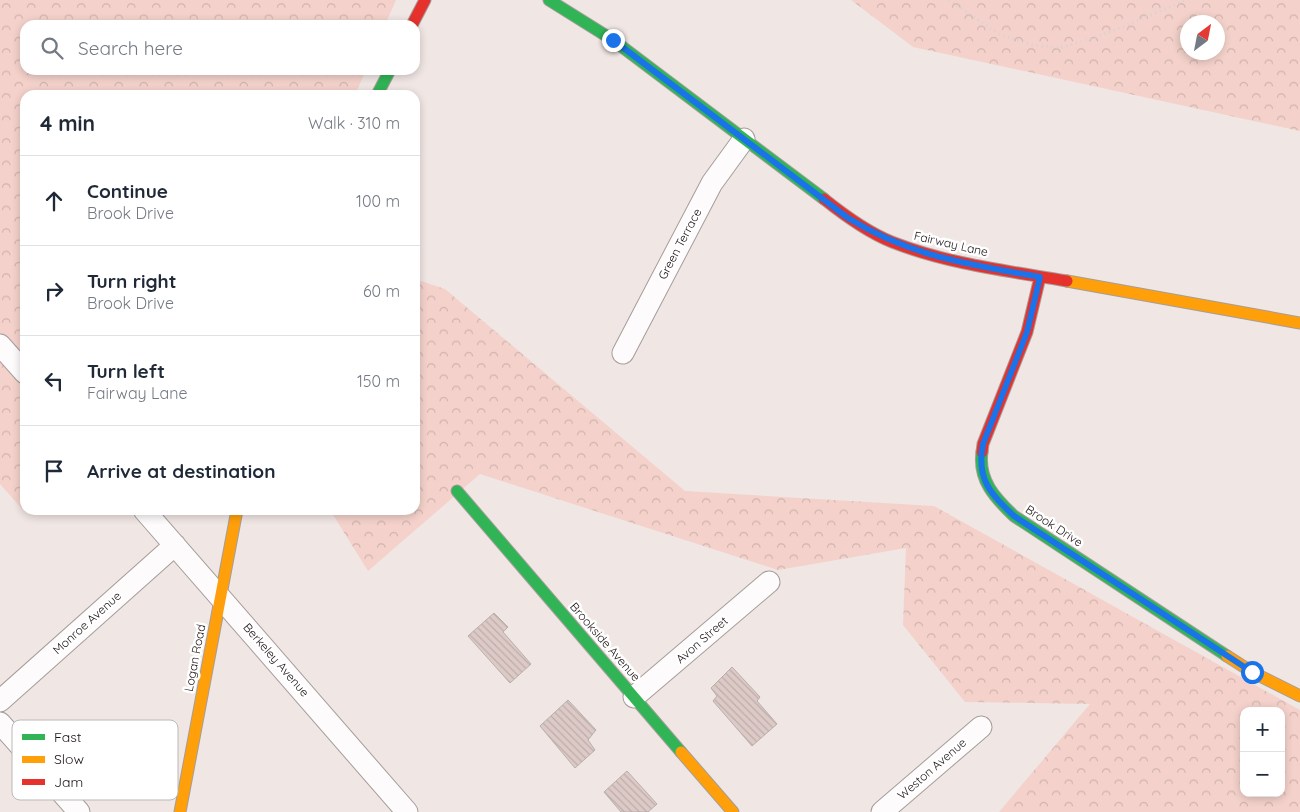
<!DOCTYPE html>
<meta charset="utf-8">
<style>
:root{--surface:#fff;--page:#f2f2f3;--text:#1f2937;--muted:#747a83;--line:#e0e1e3}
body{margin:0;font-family:Quicksand,sans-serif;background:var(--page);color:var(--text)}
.controls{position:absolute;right:15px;bottom:15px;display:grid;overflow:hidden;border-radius:10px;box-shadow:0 2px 8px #0003}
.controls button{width:45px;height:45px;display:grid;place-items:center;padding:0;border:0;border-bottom:1px solid var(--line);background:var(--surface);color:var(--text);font:25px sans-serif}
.compass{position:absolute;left:1180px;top:15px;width:45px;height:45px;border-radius:50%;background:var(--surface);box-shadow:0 2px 8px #0003;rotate:32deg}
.stop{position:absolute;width:15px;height:15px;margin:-11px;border:4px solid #1a73e8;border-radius:50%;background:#fff}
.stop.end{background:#1a73e8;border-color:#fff;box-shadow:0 1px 5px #0008}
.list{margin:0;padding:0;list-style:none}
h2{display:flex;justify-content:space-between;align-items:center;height:65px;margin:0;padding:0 20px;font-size:21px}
h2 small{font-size:16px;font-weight:400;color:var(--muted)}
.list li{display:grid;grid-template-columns:32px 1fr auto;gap:15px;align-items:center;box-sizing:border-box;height:90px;padding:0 20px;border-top:1px solid var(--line)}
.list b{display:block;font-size:19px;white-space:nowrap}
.list p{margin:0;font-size:16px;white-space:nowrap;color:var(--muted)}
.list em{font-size:16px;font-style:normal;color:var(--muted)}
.icon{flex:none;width:28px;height:28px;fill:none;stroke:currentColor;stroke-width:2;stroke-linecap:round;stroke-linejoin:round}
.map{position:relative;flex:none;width:1300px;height:812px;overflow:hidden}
.search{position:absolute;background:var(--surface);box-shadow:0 2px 8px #0003;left:20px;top:20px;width:400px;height:55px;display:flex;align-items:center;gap:12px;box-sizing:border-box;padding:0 18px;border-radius:15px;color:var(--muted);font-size:19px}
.panel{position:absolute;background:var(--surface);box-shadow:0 2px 8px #0003;left:20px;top:90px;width:400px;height:425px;border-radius:15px}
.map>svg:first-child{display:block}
.forest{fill:url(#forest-crowns);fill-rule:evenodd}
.building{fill:url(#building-back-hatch);stroke:#b7afad}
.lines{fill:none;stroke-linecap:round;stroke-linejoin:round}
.street-casing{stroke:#a59d9c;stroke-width:23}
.fast-casing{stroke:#a59d9c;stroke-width:13}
.slow-casing{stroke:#a59d9c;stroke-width:13}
.jam-casing{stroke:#a59d9c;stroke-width:13}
.path{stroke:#d6d2d2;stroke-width:3;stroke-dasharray:1 4;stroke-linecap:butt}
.street{stroke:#fdfbfb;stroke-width:21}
.fast{stroke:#30b455;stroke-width:11}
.slow{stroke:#ff9f0a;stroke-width:11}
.jam{stroke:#e5322d;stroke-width:11}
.route{stroke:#1a73e8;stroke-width:6}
.labels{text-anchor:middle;stroke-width:5;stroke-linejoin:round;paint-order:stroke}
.street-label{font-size:12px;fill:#1c1514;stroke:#fff}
.key{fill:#fff;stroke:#bbb9b8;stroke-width:1}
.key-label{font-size:14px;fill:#1c1514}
</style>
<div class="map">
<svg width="1300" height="812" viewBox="0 0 1300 812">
<defs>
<pattern id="forest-crowns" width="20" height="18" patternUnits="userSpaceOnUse" patternTransform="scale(1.25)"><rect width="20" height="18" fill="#f4d2cb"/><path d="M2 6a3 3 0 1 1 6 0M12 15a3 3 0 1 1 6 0" fill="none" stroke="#d1b3ad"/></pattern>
<pattern id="building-back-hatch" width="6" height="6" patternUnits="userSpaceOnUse" patternTransform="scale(1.25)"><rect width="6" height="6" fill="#ddcac7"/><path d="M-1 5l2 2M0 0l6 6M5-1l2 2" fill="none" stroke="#bdadaa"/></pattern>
</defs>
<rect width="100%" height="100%" fill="#f0e6e3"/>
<!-- forest -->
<path class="forest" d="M 0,0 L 396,0 L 385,25 L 25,25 L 25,70 L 366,70 L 355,95 L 25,95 L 25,505 L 22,509 L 0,484 Z
M 851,0 L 1300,0 L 1300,131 L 913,47 ZM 1188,22 L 1218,22 L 1218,52 L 1188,52 Z
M 415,279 L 445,289 L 685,491 L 934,506 L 1300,710 L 1300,812 L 999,812 L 1090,704 L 965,702 L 903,625 L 906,548 L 778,570 L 480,474 L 368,571 L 330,510 L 415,510 ZM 1244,711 L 1281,711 L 1281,793 L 1244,793 Z"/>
<!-- building -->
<path class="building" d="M 494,613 L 508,627 L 503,632 L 531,664 L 510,683 L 468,636 Z
M 732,667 L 760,697 L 757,701 L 777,724 L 752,746 L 713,701 L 717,696 L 711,688 Z
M 568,700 L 596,730 L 588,740 L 595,750 L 575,768 L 540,726 Z
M 627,771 L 657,804 L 648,812 L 621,812 L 604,792 Z"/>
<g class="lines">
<defs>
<path id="street" d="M 0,345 L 25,373
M 623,353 L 712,183 L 744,139
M 144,510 L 407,812
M 634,697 L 769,582
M 0,701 L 175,545
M 0,723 L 79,812
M 882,812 L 981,727"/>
<path id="fast" d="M 549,0 L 613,40 L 824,199
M 377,95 L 390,70
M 982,452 C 978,480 995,498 1014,516 L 1227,656
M 457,491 L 681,752"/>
<path id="slow" d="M 1067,281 L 1300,323
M 1227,656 L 1252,672 L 1300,696
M 681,752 L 733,812
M 180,812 L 237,510"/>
<path id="jam" d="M 412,25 L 425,0
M 824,199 C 844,215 867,232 892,242 C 948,264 1008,271 1067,281
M 982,452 L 983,444 L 1027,332 L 1040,277"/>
</defs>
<!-- street casing -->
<use href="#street" class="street-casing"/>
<!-- fast casing -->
<use href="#fast" class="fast-casing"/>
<!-- slow casing -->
<use href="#slow" class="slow-casing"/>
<!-- jam casing -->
<use href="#jam" class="jam-casing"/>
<!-- path -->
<path class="path" d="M 949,0 L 999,34 L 1032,45 L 1060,48 L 1108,33 L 1186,0"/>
<!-- street -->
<use href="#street" class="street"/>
<!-- fast -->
<use href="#fast" class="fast"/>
<!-- slow -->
<use href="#slow" class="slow"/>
<!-- jam -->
<use href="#jam" class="jam"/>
</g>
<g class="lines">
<!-- route -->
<path class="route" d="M 613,40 L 848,218 C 912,257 968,264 1040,277 L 1027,332 L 983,444 C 976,479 990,493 1014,516 L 1252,672"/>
</g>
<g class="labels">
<!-- street labels -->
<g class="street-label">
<text transform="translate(680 244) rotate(-62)" y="4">Green Terrace</text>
<text transform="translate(951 244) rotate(13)" y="4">Fairway Lane</text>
<text transform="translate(1054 526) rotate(33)" y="4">Brook Drive</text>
<text transform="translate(87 623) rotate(-42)" y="4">Monroe Avenue</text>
<text transform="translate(702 640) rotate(-41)" y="4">Avon Street</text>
<text transform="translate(605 642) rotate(49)" y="4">Brookside Avenue</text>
<text transform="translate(195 658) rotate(-79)" y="4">Logan Road</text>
<text transform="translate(276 660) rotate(49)" y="4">Berkeley Avenue</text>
<text transform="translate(932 769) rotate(-41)" y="4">Weston Avenue</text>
</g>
</g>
<!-- legend -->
<rect x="12" y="720" width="166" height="80" rx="8" class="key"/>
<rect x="22" y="734" width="23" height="6" fill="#30b455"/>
<rect x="22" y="756" width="23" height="7" fill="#ff9f0a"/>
<rect x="22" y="779" width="23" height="6" fill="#e5322d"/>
<g class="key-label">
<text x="54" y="742">Fast</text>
<text x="54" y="764">Slow</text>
<text x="54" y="787">Jam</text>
</g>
</svg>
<div class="controls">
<button>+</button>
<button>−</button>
</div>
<svg class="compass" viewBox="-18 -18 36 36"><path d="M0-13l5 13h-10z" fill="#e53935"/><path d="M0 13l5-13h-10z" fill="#747a83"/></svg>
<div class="stop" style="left:1252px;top:672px"></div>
<div class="stop end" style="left:613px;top:40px"></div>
<div class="search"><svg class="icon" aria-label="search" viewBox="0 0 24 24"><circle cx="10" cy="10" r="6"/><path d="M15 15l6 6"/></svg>Search here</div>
<section class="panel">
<h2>4 min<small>Walk · 310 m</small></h2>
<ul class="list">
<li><svg class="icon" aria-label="ahead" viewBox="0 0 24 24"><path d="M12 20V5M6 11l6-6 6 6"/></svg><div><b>Continue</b><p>Brook Drive</p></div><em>100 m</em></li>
<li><svg class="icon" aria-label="right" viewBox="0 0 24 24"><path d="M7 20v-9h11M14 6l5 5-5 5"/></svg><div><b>Turn right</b><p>Brook Drive</p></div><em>60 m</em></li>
<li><svg class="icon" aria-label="left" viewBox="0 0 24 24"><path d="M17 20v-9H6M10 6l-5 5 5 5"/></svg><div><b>Turn left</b><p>Fairway Lane</p></div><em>150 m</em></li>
<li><svg class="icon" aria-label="arrive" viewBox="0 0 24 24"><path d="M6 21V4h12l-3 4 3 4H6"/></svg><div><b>Arrive at destination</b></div></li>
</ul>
</section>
</div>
